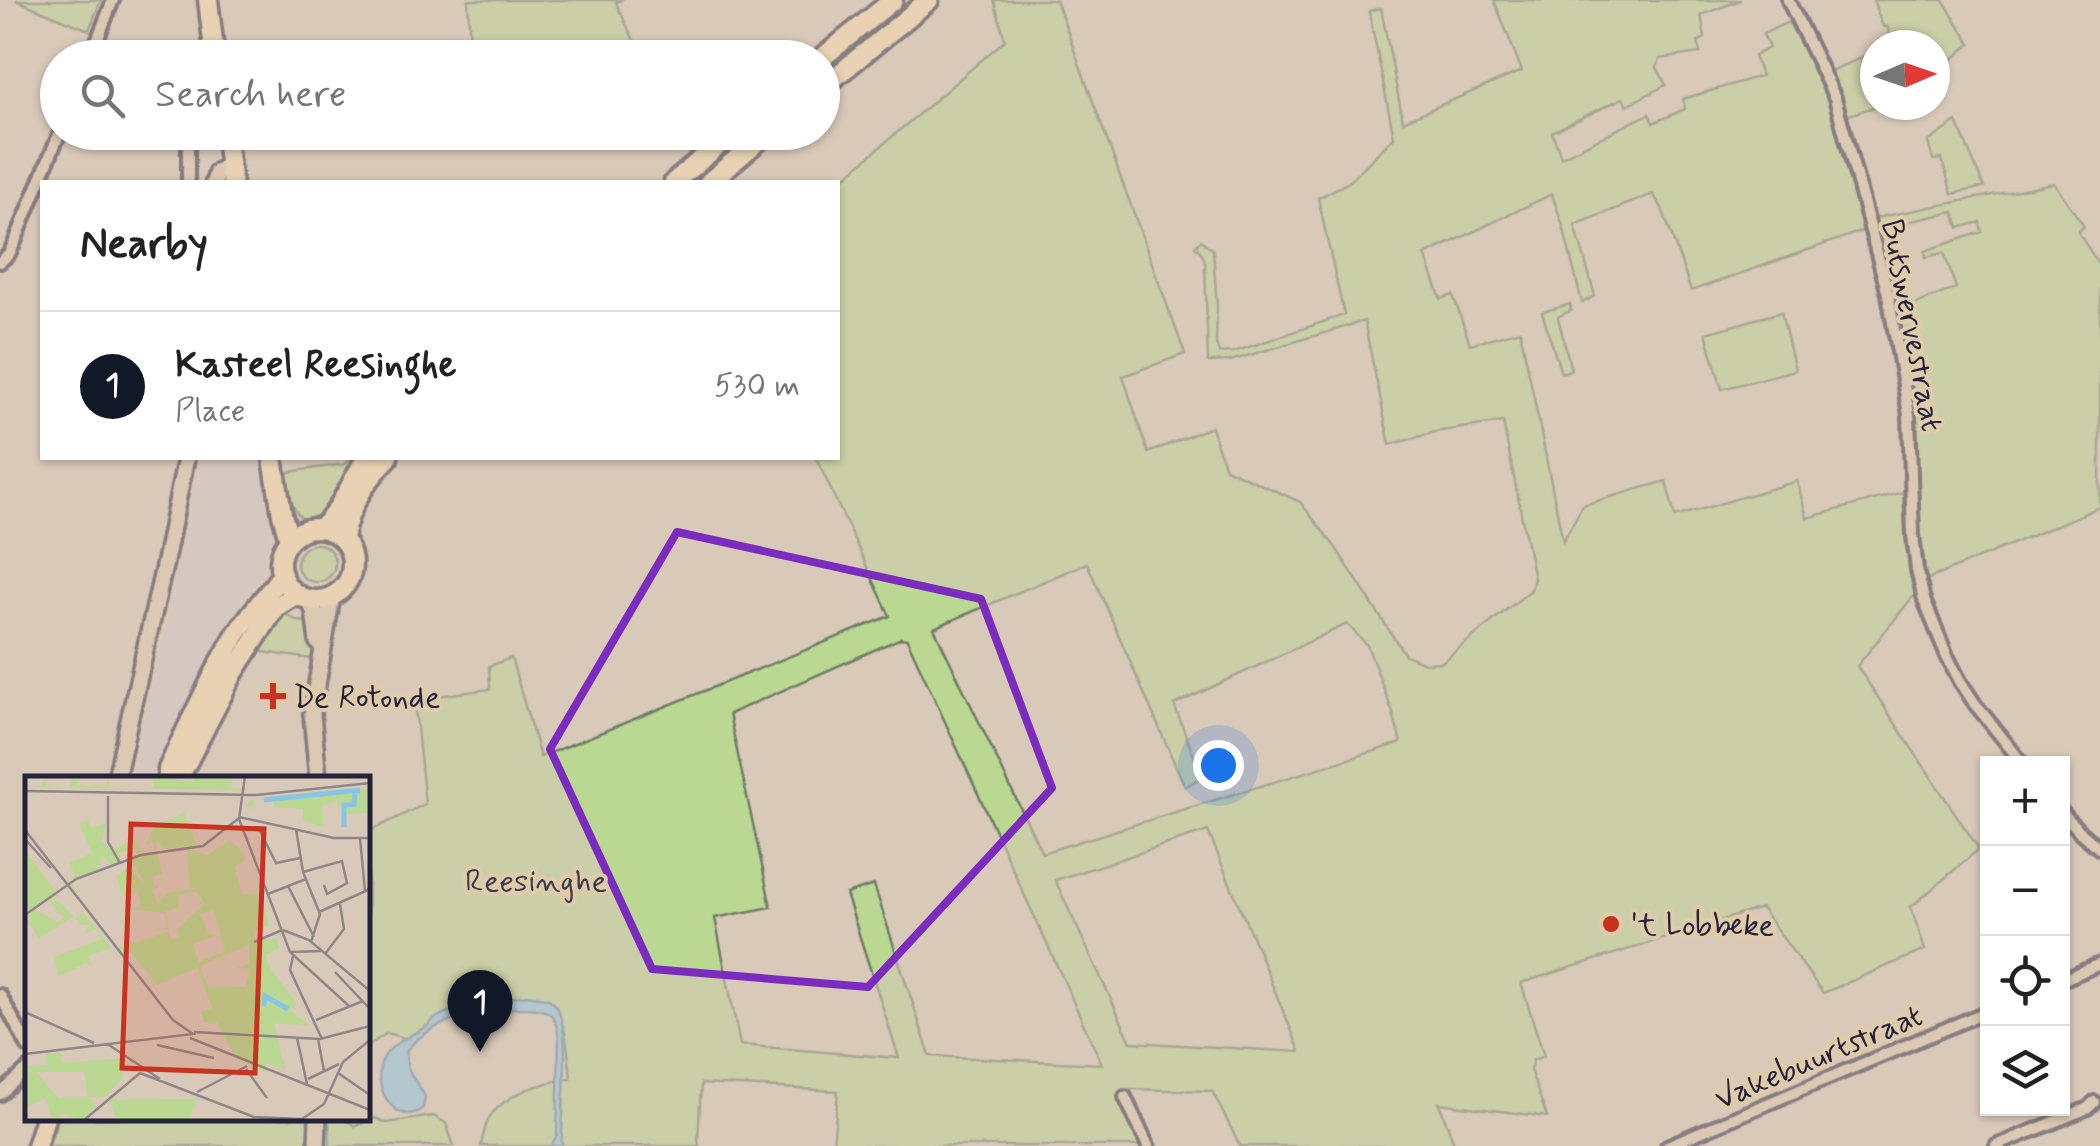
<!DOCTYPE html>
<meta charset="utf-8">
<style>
:root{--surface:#fff;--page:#f6f6f6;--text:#222;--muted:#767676;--line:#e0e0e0;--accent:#111827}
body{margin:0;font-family:Mynerve,sans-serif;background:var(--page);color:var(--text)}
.controls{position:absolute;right:30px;bottom:30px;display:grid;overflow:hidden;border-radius:0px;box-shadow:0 2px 8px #0004}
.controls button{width:90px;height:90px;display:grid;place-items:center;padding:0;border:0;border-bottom:2px solid var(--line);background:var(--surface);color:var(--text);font:50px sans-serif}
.compass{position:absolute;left:1860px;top:30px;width:90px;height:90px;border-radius:50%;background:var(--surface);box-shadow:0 2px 8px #0004;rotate:88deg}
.you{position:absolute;left:1218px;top:765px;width:35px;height:35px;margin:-25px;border:8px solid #fff;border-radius:50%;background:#1a73e8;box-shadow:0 0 0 15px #1a73e833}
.badge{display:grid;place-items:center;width:65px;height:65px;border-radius:50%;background:var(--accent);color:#fff;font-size:32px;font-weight:700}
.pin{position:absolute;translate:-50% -82px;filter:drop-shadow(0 2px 5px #0008)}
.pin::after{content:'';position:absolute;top:52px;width:35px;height:30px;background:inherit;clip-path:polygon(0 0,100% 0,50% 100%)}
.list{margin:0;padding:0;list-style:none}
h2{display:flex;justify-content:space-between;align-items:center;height:130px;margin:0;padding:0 40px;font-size:42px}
h2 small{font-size:32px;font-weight:400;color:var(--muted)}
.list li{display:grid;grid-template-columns:65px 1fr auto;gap:30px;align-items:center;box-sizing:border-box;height:150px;padding:0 40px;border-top:2px solid var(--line)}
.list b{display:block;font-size:38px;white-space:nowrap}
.list p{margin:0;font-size:32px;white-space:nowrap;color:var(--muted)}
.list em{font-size:32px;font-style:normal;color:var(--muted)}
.icon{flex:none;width:55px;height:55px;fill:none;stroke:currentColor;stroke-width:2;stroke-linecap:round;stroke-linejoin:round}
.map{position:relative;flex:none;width:2100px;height:1146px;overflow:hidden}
.search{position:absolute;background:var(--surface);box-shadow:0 2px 8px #0004;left:40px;top:40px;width:800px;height:110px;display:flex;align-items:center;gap:25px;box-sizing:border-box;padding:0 35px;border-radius:55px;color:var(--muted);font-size:38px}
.panel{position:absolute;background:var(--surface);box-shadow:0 2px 8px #0004;left:40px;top:180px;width:800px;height:280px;border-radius:0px}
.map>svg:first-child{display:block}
.built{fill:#d1c7ca}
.green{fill:#bad891;stroke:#6e7d66;stroke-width:2.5;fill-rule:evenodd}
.water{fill:#87c5e7;stroke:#5f84a2;stroke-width:2.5}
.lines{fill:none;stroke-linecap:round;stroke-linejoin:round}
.stream{stroke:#5f84a2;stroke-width:2.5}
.street-casing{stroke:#22223b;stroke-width:18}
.secondary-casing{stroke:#22223b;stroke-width:22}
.primary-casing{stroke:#22223b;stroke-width:25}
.street{stroke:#dfcbaa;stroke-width:10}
.secondary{stroke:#dfcbaa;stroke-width:15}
.primary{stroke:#faddab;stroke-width:18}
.marked{fill:none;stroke:#7b2cbf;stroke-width:8;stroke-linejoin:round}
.poi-dot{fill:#c8321e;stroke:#dfcbaa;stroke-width:4}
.labels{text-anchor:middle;stroke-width:8;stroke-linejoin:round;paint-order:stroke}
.street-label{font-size:32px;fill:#22223b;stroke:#dfcbaa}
.poi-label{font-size:32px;fill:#22223b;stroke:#dfcbaa;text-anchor:start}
.park-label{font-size:32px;fill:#393d48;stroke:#dfcbaa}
.inset-river{fill:none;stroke:#87c5e7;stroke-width:5}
.inset-road{fill:none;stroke:#908687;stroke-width:2.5}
.view{fill:#c8321e;fill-opacity:0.15;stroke:#c8321e;stroke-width:5}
.inset-edge{fill:none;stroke:#22223b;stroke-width:5}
</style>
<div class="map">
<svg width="2100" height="1146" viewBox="0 0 2100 1146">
<rect width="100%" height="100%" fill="#d9c9b9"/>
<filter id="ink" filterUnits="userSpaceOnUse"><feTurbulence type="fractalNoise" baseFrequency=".01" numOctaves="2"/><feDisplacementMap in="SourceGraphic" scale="20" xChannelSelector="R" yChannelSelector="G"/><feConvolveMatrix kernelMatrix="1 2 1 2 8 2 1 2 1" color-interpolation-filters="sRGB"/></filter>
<g filter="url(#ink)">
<!-- built -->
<path class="built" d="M 202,458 L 262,458 L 269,526 L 267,553 L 261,569 L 193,694 L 153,778 L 134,770 L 168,625 Z"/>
<!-- green -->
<path class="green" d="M 16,0 L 101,0 L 89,30 Z
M 468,0 L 621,0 L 616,3 L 642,57 L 473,57 L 470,52 Z
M 994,0 L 1056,0 L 1185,354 L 1123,376 L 1148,453 L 1211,427 L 1225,468 L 1300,502 L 1336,548 L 1405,655 L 1425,663 L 1442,662 L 1531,590 L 1534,579 L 1503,422 L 1435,432 L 1390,445 L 1364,321 L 1230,361 L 1208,362 L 1205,261 L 1201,252 L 1195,246 L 1201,240 L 1213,250 L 1217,307 L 1216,344 L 1219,353 L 1234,352 L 1344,315 L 1318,198 L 1349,182 L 1394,137 L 1369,11 L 1381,8 L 1403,121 L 1522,71 L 1494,0 L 1741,0 L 1701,15 L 1705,38 L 1698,42 L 1700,53 L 1660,59 L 1657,67 L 1666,85 L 1627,105 L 1623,98 L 1552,132 L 1561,157 L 1649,114 L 1653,123 L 1685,109 L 1683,99 L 1761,76 L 1754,56 L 1769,48 L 1763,34 L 1788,22 L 1811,61 L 1829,101 L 1865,230 L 1691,291 L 1662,208 L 1653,194 L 1575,225 L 1595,296 L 1582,303 L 1563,226 L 1552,194 L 1425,255 L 1441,299 L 1453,295 L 1470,344 L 1520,330 L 1563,541 L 1583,505 L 1666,481 L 1675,517 L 1797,481 L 1807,518 L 1903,492 L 1906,547 L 1916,593 L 1857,666 L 1979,849 L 1911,907 L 1925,950 L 1823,993 L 1761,908 L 1521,983 L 1544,1056 L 1533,1060 L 1530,1070 L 1547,1117 L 1439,1103 L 1455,1146 L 1240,1146 L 1212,1091 L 1130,1089 L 1157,1146 L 833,1146 L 838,1091 L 701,1084 L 698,1140 L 699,1146 L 481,1146 C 483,1137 485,1123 491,1115 C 510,1091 543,1083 571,1078 C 568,1051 567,1020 549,999 L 438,1017 L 426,1027 L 405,1038 L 387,1033 L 368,1046 L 368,832 L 425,804 L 414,699 L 490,689 L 489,666 L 511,658 L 540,757 L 890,616 L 816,458 L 838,458 L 838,183 L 1005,40 ZM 1087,563 L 1185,787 L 1202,777 L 1174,705 L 1347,624 L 1367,645 L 1392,710 L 1401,743 L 1042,853 L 934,628 ZM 901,638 L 907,639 L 1102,1064 L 930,1056 L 874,885 L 846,894 L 899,1058 L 740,1045 L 715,918 L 771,907 L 729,714 ZM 1208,831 L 1300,1051 L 1299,1052 L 1131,1042 L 1055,880 Z
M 1873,0 L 1943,0 L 1971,44 L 1935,74 L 1935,45 L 1891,45 L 1893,44 L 1887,26 L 1883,27 Z
M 1875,52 L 1875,105 L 1880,105 L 1846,116 L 1830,71 Z
M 1957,122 L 1984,187 L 1952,194 L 1942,159 L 1933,160 L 1928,142 Z
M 2054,183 L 2084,226 L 2078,232 L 2100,267 L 2100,507 L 1926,580 L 1917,521 L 1918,442 L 1915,404 L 1899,311 L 1956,288 L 1944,253 L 1926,257 L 1925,251 L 1982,232 L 1980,222 L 1959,228 L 1954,212 L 1878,228 L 1875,218 Z
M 1570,304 L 1571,310 L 1558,317 L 1571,370 L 1561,373 L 1542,312 Z
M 1781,312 L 1795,370 L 1722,389 L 1706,333 Z
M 351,458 L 361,458 C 353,474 345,493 334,508 C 304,549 288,498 282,473 L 345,464 Z
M297 563a19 19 0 1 1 38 0a19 19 0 1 1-38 0Z
M 281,612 L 298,621 L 308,622 L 314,648 L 312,659 L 256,651 Z
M 433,1116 L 446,1123 L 454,1146 L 48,1146 L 58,1119 L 343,1118 L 355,1126 L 375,1118 L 387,1123 Z"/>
<!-- water -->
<path class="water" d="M 527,995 C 534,996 545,997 550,1000 C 576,1016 560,1117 562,1146 L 551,1146 L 557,1135 L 559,1039 C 558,1032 557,1022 552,1016 C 536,998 465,1015 445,1023 C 431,1029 416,1038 407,1050 C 404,1074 416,1078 425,1097 L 423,1108 C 396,1130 371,1085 382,1061 C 390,1043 409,1038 424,1028 C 429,1025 432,1021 436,1018 C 462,1002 498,1000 527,995 Z"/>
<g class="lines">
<!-- stream -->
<path class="stream" d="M 329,1118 L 330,1146"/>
<defs>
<path id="street" d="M 1788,0 L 1835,98 L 1888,294 L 1909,415 L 1913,535 L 1917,570 L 1924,600 L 1947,656 L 1960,681 L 1975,704 L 2023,764
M 90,58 L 113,0
M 188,182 L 188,133
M 0,262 L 9,254 L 14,244 L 60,132
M 2062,812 L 2081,833 L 2100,849
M 2062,980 L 2100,964
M 0,995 L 28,1047
M 0,1094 L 28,1069
M 1125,1097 L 1148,1146
M 1667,1146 L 1988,1011
M 1996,1146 L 2088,1108 L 2094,1102"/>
<path id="secondary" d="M 214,182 L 217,172 L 229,165
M 309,599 L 314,611 L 318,642
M 116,778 L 163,571 L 186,458
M 318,778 L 312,714 L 332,595
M 317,1146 L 318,1118"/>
<path id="primary" d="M 208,0 L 215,58
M 822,58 L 893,0
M 822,88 L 929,0
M 225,132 L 232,182
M 674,182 L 734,132
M 709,182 L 769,132
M 273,458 L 282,514 L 289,540
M 320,528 C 339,515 352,478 367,458
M280 564a36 36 0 1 1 72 0a36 36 0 1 1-72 0Z
M 343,540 C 347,508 367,480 388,458
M 168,778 L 168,769 C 189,724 210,679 235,636 C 249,614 267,596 282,574
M 175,778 L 181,774 L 233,674 L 276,607 L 297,594
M 36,1146 L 45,1118"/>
</defs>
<!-- street casing -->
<use href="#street" class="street-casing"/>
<!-- secondary casing -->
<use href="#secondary" class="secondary-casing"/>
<!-- primary casing -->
<use href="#primary" class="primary-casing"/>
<!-- street -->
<use href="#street" class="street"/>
<!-- secondary -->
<use href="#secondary" class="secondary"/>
<!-- primary -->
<use href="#primary" class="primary"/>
</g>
</g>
<!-- marked area -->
<path d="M0 0H2100V1146H0ZM 677,532 L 981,599 L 1052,788 L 868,987 L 652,969 L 550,749 Z" fill="#d9c9b9" fill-opacity=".55" fill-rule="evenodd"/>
<path class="marked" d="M 677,532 L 981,599 L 1052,788 L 868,987 L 652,969 L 550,749 Z"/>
<!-- markers -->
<g class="poi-dot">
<path d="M268 681h10v10h10v10h-10v10h-10v-10h-10v-10h10z"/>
<circle cx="1611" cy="924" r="10"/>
</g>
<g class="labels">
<!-- street labels -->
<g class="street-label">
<text transform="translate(1913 325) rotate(79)" y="11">Butswervestraat</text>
<text transform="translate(1818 1056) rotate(-23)" y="11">Vakebuurtstraat</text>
</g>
<!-- poi labels -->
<g class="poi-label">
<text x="293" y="707">De Rotonde</text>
<text x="1631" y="935">'t Lobbeke</text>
</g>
<!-- park labels -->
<g class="park-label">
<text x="536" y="891">Reesinghe</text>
</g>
</g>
<!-- overview -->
<g transform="translate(25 776)">
<rect width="345" height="345" fill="#d9c9b9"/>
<path d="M 22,0 L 22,10 L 44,11 L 49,0 L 56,0 L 53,9 L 82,10 L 82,2 L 63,0 L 83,0 L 85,12 L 128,12 L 128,0 L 168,6 L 171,0 L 200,0 L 207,1 L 206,12 L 222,13 L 222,14 L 0,11 L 16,10 ZM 345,12 L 341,37 L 319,38 L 311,25 L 296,30 L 299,51 L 278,44 L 278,33 L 249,31 L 249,24 L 230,24 L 227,33 L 219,31 L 226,24 ZM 159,36 L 172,70 L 141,73 L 132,65 L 130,75 L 128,66 L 121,69 L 127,54 ZM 63,44 L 67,52 L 82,47 L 76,65 L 87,74 L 110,63 L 118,79 L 131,76 L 138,97 L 127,101 L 130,110 L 139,109 L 126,113 L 133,127 L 142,117 L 165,113 L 162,73 L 182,79 L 204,65 L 215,72 L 220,84 L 210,91 L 217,119 L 233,117 L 232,129 L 238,127 L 244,149 L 229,156 L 228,164 L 251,163 L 254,172 L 241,179 L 245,192 L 272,228 L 265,234 L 285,250 L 249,247 L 260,293 L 242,288 L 239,295 L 211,283 L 192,246 L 180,247 L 176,236 L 187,232 L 172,192 L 132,209 L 106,176 L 97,178 L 93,172 L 143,156 L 146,163 L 154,161 L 152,153 L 180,127 L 171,116 L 153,119 L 154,132 L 140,135 L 144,153 L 130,154 L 143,152 L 139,137 L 104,133 L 117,129 L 112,116 L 98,120 L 91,101 L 104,90 L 121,111 L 107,84 L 114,81 L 110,72 L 94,77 L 98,85 L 86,89 L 77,79 L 74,93 L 47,106 L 53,120 L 46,110 L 47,106 L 52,103 L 44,87 L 67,77 L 54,48 ZM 189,133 L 200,175 L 174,186 L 168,168 L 193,158 L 184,158 L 175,138 ZM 224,169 L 224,188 L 204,194 L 224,192 L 221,211 L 183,210 L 175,190 ZM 0,74 L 33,119 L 5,135 L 0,126 ZM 43,117 L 86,172 L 63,180 L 68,192 L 61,187 L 34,200 L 29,181 L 77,163 L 70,153 L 59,158 L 66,148 L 55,149 L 51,142 L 58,137 ZM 30,123 L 49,140 L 14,162 L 0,141 L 8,149 L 4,138 L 11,134 L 33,146 L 39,142 L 25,126 ZM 36,277 L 37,287 L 101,282 L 97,303 L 80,321 L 65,321 L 71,331 L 57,344 L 36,338 L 28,345 L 20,322 L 0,333 L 1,290 L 22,289 L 21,278 ZM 11,296 L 59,296 L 63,322 L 33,322 ZM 171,323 L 165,345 L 93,345 L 84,324 L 182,323 Z" fill="#bad891" fill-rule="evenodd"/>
<path class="inset-river" d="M 239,24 L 335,14M 319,51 L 319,29 L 329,29 L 330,17M 239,230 L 240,220 L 263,233"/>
<path class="inset-road" d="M 220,0 L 214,43 L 265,176 L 324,230M 0,15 L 231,19 L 345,7M 83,20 L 83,66 L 95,87M 214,41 L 309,62 L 345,62M 234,53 L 251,87 L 275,82M 271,53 L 278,96 L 295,138 L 286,166M 0,54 L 148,244 L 168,258 L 0,278M 335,62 L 340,115M 0,63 L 26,92M 278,96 L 317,85 L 322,107 L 302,118 L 299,109M 263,110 L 289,161M 243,118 L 281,103M 294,136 L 345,113M 0,139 L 51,103 L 116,79 L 178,70 L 214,42M 258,154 L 284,164 L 345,215M 229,166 L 257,154M 266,176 L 296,175M 300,178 L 319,153 L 315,128M 268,180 L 265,194 L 297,263M 310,196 L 345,233M 0,236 L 69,267M 291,244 L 338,225M 169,256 L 295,263 L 345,250M 165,262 L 345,334M 272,262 L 282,308M 293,263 L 299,295M 84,269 L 135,303M 132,269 L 189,282M 221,293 L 242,322M 313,297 L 345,319M 283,303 L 314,288M 172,316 L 222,290M 277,343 L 299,328 L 318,286 L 345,264M 58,345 L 115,297 L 229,341 L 277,343"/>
<path class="view" d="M 106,48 L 239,53 L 230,297 L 97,292 Z"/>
<rect width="345" height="345" class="inset-edge"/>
</g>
</svg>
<div class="controls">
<button>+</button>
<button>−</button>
<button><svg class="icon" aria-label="locate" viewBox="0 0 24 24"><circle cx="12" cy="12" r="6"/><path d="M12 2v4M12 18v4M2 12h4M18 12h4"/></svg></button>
<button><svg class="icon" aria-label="layers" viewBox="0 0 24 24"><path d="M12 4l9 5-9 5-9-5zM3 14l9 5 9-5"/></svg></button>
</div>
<svg class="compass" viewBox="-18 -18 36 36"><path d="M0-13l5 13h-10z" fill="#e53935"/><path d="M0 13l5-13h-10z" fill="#767676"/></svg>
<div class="you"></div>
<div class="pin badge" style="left:480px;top:1052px">1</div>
<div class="search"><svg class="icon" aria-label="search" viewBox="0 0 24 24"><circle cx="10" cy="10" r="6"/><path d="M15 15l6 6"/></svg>Search here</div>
<section class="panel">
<h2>Nearby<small></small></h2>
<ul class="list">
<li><span class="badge">1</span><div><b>Kasteel Reesinghe</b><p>Place</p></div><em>530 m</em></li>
</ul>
</section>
</div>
